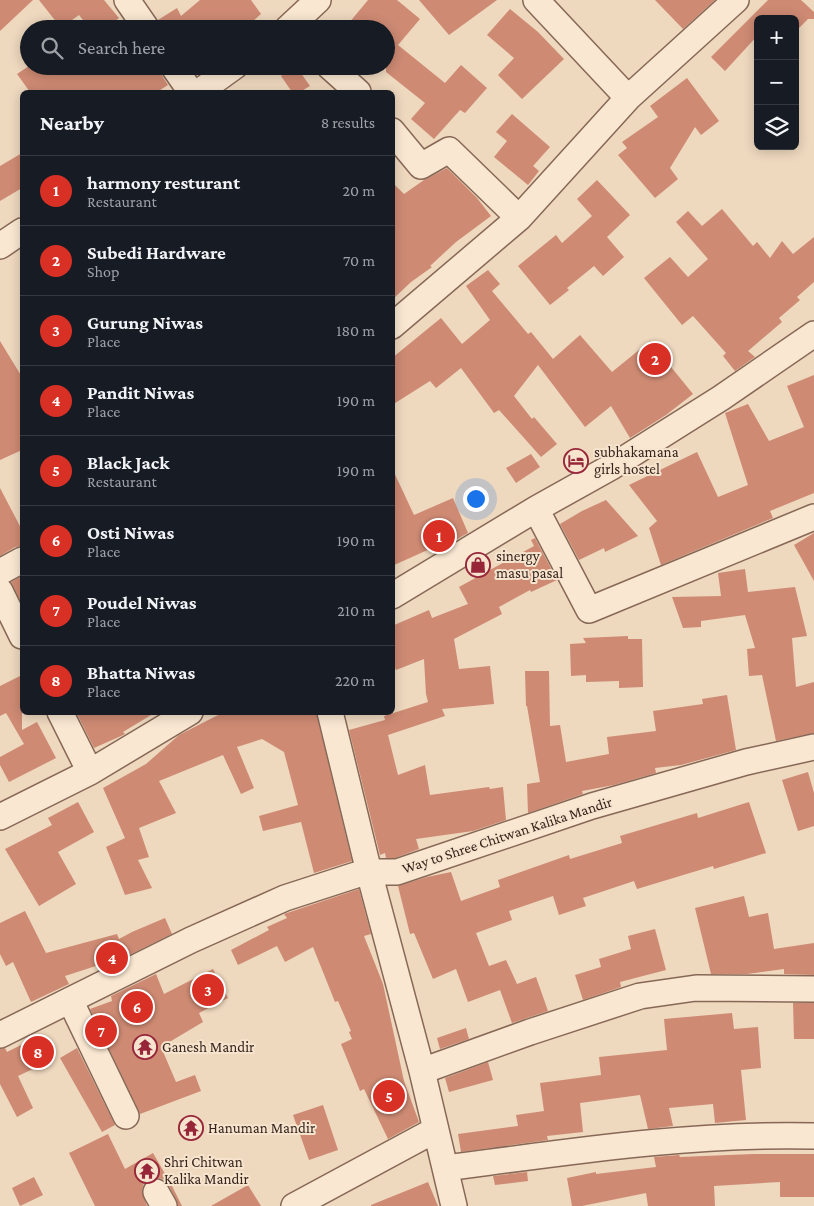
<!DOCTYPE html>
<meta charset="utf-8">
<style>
:root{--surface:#171b24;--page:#20242c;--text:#f1f3f6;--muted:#9ea1a6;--line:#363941;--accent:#d93025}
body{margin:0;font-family:"Crimson Pro",serif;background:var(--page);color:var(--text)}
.controls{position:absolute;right:15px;top:15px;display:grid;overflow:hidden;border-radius:8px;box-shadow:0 2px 12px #0003}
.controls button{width:45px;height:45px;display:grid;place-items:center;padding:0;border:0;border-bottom:1px solid var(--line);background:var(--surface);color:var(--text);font:25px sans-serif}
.you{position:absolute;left:475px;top:498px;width:18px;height:18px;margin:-12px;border:4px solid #fff;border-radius:50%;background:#1a73e8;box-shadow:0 0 0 8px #1a73e833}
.badge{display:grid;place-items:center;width:32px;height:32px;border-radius:50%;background:var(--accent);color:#fff;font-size:16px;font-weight:700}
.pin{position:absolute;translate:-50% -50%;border:2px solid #fff;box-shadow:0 1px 5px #0006}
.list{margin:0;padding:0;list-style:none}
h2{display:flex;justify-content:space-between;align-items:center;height:65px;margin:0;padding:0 20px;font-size:21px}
h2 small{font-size:16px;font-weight:400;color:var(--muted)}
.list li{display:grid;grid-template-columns:32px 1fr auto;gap:15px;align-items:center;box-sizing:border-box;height:70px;padding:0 20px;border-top:1px solid var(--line)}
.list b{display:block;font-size:19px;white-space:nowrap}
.list p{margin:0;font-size:16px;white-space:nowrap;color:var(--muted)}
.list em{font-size:16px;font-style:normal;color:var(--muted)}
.icon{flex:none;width:28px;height:28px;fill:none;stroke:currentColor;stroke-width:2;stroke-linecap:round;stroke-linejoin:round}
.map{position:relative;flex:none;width:814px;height:1206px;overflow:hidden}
.search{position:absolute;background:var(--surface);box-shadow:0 2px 12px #0003;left:20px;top:20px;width:375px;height:55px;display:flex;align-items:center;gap:12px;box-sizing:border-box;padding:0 18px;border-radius:28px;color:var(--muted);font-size:19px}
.panel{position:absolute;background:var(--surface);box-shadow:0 2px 12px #0003;left:20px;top:90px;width:375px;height:625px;border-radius:8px}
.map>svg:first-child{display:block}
.building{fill:#ce8a73}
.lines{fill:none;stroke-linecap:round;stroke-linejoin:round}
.minor-casing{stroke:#876857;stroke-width:28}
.minor{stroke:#f9e7d1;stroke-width:25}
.labels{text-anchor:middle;stroke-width:4;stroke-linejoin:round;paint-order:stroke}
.poi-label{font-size:15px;fill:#36241c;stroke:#f6e4ce;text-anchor:start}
.street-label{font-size:15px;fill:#36241c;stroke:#f6e4ce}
</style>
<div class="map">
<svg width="814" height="1206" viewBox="0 0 814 1206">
<rect width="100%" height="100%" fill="#eed8be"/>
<!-- building -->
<path class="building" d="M 0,0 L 33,0 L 0,31 Z
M 39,0 L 104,0 L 119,18 L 105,29 L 90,29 L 79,15 L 61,28 Z
M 200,0 L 251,0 L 261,14 L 244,29 L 161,29 L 158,20 L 177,8 L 181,16 Z
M 368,0 L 397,0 L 420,19 L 398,45 L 445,83 L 461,65 L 487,88 L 465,113 L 460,110 L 434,139 L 411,119 L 425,103 L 386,72 L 386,29 L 344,29 Z
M 419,0 L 497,0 L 449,35 Z
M 655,0 L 715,0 L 683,29 Z
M 768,0 L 801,0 L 814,12 L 814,19 L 808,19 L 795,32 L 795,19 L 758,19 L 758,35 L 725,71 L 711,57 Z
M 510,9 L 538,32 L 564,59 L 522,99 L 498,75 L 514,58 L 487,35 Z
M 29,66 L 158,66 L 161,74 L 168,85 L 157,92 L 30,92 L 17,74 Z
M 296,66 L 310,86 L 300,92 L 292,92 L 281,76 Z
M 687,78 L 719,121 L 701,135 L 695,127 L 670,168 L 678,179 L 655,198 L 618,155 L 627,148 L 622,142 L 658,117 L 650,106 Z
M 512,114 L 550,147 L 533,166 L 539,171 L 528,185 L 494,157 L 507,141 L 496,132 Z
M 22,153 L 22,188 L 0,201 L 0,166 Z
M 447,168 L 477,198 L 491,216 L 456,242 L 430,266 L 432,267 L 411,282 L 392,300 L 392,182 L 404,194 L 424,180 Z
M 597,180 L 630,215 L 607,237 L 624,257 L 603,276 L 594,266 L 567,288 L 569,290 L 550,305 L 518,266 L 556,235 L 562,243 L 592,216 L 577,199 Z
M 722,209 L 753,246 L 757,242 L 770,258 L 782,241 L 793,254 L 814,237 L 814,282 L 797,297 L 800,300 L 779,318 L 782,322 L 748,351 L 755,357 L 735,371 L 723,356 L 726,353 L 693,316 L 682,325 L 644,278 L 670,257 L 688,277 L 708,259 L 676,222 L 688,211 L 702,226 Z
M 488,270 L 500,284 L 492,291 L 528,334 L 531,332 L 553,359 L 580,335 L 612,372 L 650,341 L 693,394 L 666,415 L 630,438 L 611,406 L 585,427 L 538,365 L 514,396 L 532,419 L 534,417 L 557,444 L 541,457 L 499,410 L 494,413 L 461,368 L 436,388 L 430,381 L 392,405 L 392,358 L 441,318 L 462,344 L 490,320 L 466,286 Z
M 0,341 L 22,377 L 22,450 L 0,460 Z
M 814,375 L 814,493 L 770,511 L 773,518 L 661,565 L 649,528 L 657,521 L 629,485 L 697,452 L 718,497 L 748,485 L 725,413 L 748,404 L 769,441 L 804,427 L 787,386 Z
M 531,454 L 540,467 L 516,483 L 506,468 Z
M 392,468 L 414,515 L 453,498 L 468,533 L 434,552 L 432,548 L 392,566 Z
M 0,488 L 22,530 L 22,546 L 15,547 L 0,556 Z
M 606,500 L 638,536 L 605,552 L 604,548 L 579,560 L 560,524 L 582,511 Z
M 814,533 L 814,581 L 794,545 Z
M 535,538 L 557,580 L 531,592 L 530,590 L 499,607 L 502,614 L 454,639 L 459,669 L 490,666 L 494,704 L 442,709 L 445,716 L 388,735 L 398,775 L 425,765 L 430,795 L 489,787 L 490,789 L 503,787 L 506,820 L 473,831 L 416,839 L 419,849 L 395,858 L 386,858 L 385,853 L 380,855 L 349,730 L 385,720 L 384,716 L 428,702 L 426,694 L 424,659 L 396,670 L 392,661 L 392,626 L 429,610 L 432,618 L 468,604 L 459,587 L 534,546 L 531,540 Z
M 745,569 L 748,592 L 795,587 L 807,636 L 792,638 L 796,687 L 814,682 L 814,733 L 776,741 L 762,675 L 749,676 L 747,649 L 755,648 L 745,615 L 701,621 L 701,627 L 683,628 L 672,597 L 721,596 L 718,573 Z
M 22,576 L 22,604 L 11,582 Z
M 628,636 L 628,639 L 642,639 L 643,687 L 619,688 L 619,681 L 586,682 L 586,675 L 571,676 L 570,644 L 586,643 L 583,638 Z
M 525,671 L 549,671 L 550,726 L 560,725 L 566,762 L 609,754 L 607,737 L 656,731 L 653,711 L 703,704 L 702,699 L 727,695 L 736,750 L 681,765 L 655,768 L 656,773 L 614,785 L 582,791 L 583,794 L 528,813 L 527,784 L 540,782 L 527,706 L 526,706 Z
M 22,675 L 22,730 L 37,722 L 56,758 L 9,782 L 0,765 L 0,757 L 24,744 L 6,713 L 0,716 L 0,686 Z
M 76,712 L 156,712 L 123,732 L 125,734 L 121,736 L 94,748 Z
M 224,712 L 316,712 L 352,861 L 314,873 L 301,822 L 263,831 L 259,816 L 298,805 L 284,752 L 262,739 L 237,747 L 254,788 L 241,794 L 223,755 L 159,781 L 176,813 L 139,828 L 149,857 L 138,860 L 152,888 L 125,895 L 106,847 L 125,838 L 103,788 L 146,764 L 179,735 Z
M 808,772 L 814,793 L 814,826 L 798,831 L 782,780 Z
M 78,802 L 94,832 L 58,852 L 76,884 L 39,906 L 5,849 L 52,825 L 48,818 Z
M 749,802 L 766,853 L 714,869 L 713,866 L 637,889 L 634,881 L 583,898 L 586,906 L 559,915 L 553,896 L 509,911 L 512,920 L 476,933 L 489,966 L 506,960 L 517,984 L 536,977 L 548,1011 L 512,1023 L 500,990 L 468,1002 L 456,969 L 433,979 L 414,933 L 410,934 L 398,886 L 427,877 L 451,872 L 461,901 L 500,887 L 498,880 L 569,855 L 570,859 L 622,843 L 620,836 L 697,813 L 698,818 Z
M 359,889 L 371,934 L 364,936 L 383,984 L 404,1081 L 419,1122 L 388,1139 L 364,1089 L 360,1091 L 341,1044 L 352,1039 L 349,1032 L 351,1031 L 338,1001 L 335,1002 L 313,947 L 285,962 L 277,946 L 238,965 L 231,950 L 269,930 L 267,927 L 287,918 L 284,914 Z
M 744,896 L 749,917 L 768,913 L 774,949 L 814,943 L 814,975 L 784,974 L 784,969 L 747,974 L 711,974 L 695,908 Z
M 25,911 L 46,953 L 117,934 L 119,939 L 132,932 L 165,918 L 172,934 L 103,968 L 102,964 L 65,976 L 69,984 L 31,1002 L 13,962 L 6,966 L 0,954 L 0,923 Z
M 655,929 L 666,970 L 620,982 L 621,987 L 583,1000 L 575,975 L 601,967 L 599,959 L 631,949 L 628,936 Z
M 213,969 L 228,998 L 199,1013 L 203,1022 L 161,1047 L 176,1082 L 195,1075 L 201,1091 L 140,1114 L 90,1009 L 112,1001 L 111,996 L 156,974 L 164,994 Z
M 793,1003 L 814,1003 L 814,1039 L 794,1039 Z
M 732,1013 L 734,1029 L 758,1027 L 761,1068 L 741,1070 L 746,1120 L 715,1123 L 713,1104 L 669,1108 L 673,1126 L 648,1129 L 640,1095 L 580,1103 L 583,1132 L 547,1136 L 548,1140 L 461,1152 L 458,1134 L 518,1126 L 516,1115 L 544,1111 L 540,1083 L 601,1075 L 599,1057 L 667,1050 L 664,1019 Z
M 466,1028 L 469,1039 L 440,1049 L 437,1038 Z
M 23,1044 L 39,1066 L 18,1076 L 33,1108 L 17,1117 L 0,1084 L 0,1049 L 5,1048 L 7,1052 Z
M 77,1048 L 115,1125 L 102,1132 L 60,1058 Z
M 488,1062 L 493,1080 L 449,1092 L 445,1078 Z
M 323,1105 L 338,1150 L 309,1160 L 293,1115 Z
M 108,1134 L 125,1169 L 153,1153 L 172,1186 L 182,1206 L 178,1206 L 176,1199 L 168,1184 L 163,1179 L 157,1178 L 148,1180 L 143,1185 L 142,1192 L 147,1206 L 95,1206 L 69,1153 Z
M 753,1154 L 814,1154 L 814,1197 L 780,1197 L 780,1182 L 714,1186 L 715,1206 L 648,1206 L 646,1193 L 582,1206 L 572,1206 L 567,1178 L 596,1172 L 596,1174 L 656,1167 L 654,1157 L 679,1155 L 680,1157 Z
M 527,1172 L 528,1181 L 495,1185 L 493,1176 Z
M 34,1177 L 43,1195 L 20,1206 L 12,1188 Z
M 428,1182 L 438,1206 L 371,1206 L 371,1205 Z
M 248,1185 L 261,1206 L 211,1206 Z"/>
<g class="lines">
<defs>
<path id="minor" d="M 127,0 L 147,29
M 536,0 L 628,98
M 287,29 L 318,0
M 173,66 L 191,92
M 329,66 L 358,92
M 199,92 L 235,66
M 392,131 L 421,166 L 449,150 L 519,218
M 0,246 L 22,231
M 392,326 L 519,218 L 628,98 L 736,0
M 536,509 L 589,610 L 814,517
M 0,572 L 22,560
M 0,591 L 22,636
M 392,596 L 536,509 L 613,466 L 721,398 L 814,334
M 60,712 L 90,772
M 330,712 L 369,872 L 422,1071 L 454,1206
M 0,817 L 90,772 L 190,712
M 70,1000 L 126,1116
M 0,1035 L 191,940 L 285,898 L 356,875 L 369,872 L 397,872 L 592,806 L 746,762 L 814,747
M 422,1071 L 530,1032 L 640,996 L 696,988 L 814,989
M 446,1168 C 568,1152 691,1133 814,1136
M 156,1192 L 164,1206
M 294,1206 L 435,1130"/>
</defs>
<!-- minor casing -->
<use href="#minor" class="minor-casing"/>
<!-- minor -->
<use href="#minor" class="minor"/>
</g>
<!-- icons -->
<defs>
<symbol id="hotel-ring" viewBox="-11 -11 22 22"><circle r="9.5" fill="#f6e4ce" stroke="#972639" stroke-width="1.5"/><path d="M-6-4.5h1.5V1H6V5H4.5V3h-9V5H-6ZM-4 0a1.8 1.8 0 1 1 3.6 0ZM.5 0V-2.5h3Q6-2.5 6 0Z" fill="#972639"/></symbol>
<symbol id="shop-ring" viewBox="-11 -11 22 22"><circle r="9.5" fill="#f6e4ce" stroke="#972639" stroke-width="1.5"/><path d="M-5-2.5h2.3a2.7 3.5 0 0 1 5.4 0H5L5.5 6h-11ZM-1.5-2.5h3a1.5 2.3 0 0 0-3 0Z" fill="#972639"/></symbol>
<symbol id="temple-ring" viewBox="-11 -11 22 22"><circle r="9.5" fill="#f6e4ce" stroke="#972639" stroke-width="1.5"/><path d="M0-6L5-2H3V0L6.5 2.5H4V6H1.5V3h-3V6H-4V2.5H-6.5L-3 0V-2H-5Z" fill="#972639"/></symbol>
</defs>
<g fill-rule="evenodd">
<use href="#hotel-ring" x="562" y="447" width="28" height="28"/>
<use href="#shop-ring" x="464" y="551" width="28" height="28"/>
<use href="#temple-ring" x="131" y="1033" width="28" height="28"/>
<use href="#temple-ring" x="177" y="1114" width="28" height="28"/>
<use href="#temple-ring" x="133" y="1157" width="28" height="28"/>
</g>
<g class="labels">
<!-- poi labels -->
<g class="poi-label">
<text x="594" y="457">subhakamana<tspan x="594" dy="17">girls hostel</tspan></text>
<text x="496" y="561">sinergy<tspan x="496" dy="17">masu pasal</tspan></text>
<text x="162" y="1052">Ganesh Mandir</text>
<text x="208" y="1133">Hanuman Mandir</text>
<text x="164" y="1167">Shri Chitwan<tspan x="164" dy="17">Kalika Mandir</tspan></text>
</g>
<!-- street labels -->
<g class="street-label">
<text transform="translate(507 835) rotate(-18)" y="5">Way to Shree Chitwan Kalika Mandir</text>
</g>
</g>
</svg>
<div class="controls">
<button>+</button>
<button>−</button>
<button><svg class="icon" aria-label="layers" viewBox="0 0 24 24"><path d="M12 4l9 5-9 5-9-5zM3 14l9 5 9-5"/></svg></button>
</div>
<div class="you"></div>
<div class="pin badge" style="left:439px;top:536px">1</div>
<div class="pin badge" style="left:655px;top:359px">2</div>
<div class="pin badge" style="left:208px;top:990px">3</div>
<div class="pin badge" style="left:112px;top:958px">4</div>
<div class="pin badge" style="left:389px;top:1096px">5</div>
<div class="pin badge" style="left:137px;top:1007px">6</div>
<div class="pin badge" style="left:101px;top:1031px">7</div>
<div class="pin badge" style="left:38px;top:1052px">8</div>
<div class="search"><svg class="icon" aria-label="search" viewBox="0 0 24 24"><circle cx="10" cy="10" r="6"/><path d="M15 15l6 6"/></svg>Search here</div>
<section class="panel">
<h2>Nearby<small>8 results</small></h2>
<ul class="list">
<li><span class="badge">1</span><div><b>harmony resturant</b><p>Restaurant</p></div><em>20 m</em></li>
<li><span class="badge">2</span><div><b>Subedi Hardware</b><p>Shop</p></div><em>70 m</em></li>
<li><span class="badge">3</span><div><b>Gurung Niwas</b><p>Place</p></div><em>180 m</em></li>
<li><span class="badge">4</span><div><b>Pandit Niwas</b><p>Place</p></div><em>190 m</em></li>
<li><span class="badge">5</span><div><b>Black Jack</b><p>Restaurant</p></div><em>190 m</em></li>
<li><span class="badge">6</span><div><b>Osti Niwas</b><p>Place</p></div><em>190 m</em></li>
<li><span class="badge">7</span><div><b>Poudel Niwas</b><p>Place</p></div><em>210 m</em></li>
<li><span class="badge">8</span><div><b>Bhatta Niwas</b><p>Place</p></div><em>220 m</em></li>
</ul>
</section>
</div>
